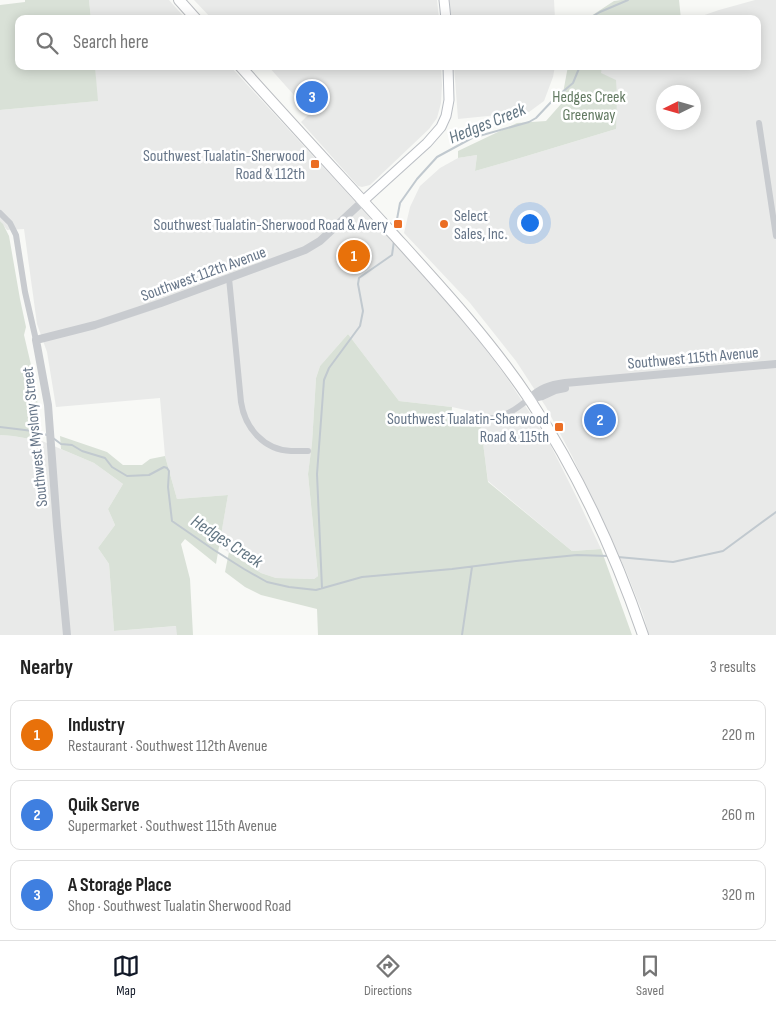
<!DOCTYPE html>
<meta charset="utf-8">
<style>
:root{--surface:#fff;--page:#f6f6f6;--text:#222;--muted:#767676;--line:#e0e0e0;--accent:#111827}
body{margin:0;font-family:"Sofia Sans Condensed",sans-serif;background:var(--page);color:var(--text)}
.compass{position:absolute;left:656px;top:85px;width:45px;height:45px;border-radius:50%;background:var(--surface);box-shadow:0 2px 12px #0003;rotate:265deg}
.you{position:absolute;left:529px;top:222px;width:18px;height:18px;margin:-12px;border:4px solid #fff;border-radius:50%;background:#1a73e8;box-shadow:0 0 0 8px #1a73e833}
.badge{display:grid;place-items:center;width:32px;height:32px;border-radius:50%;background:var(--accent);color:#fff;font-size:16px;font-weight:700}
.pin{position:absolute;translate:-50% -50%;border:2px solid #fff;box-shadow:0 1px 5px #0006}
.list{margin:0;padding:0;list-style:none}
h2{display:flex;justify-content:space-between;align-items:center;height:65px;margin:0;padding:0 20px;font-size:21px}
h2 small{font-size:16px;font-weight:400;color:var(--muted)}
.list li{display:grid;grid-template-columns:32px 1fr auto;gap:15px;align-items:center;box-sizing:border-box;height:70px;margin:0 10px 10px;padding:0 10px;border:1px solid var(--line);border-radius:10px}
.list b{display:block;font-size:19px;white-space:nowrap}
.list p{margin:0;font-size:16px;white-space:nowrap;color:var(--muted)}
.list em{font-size:16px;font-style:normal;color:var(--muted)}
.icon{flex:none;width:28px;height:28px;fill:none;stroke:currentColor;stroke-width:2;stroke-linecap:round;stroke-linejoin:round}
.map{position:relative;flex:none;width:776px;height:635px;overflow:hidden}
.search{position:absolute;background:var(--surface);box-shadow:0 2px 12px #0003;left:15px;right:15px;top:15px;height:55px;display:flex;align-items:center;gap:12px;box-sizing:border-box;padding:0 18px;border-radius:10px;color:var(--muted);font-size:19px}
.sheet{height:305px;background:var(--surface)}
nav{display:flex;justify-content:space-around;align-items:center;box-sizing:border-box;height:70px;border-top:1px solid var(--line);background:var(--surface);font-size:14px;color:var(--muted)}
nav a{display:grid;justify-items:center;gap:2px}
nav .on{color:var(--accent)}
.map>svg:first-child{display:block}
.built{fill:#e9eae9;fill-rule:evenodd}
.green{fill:#d9e1d7}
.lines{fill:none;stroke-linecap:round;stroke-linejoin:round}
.stream{stroke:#c1c9cf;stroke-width:2}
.secondary-casing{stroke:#babec4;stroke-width:11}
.trunk-casing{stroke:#babdc1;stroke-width:12}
.minor{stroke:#c8cbcf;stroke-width:6}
.tertiary{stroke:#c8cbcf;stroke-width:8}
.secondary{stroke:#fff;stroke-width:9}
.trunk{stroke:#fff;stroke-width:10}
.poi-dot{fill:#eb6e24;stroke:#fff;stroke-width:2}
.labels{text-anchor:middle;stroke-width:5;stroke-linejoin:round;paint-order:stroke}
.park-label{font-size:16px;fill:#637a62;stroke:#fff}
.poi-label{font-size:16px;fill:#667588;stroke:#fff;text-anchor:end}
.street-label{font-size:16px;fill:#667588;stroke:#fff}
.water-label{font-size:18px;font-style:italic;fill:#637683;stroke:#fff}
</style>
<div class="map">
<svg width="776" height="635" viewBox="0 0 776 635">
<rect width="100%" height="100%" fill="#f8f9f6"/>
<!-- built -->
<path class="built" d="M 89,0 L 169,0 L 186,19 L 91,19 Z
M 194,0 L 437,0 L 439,19 L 212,19 Z
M 449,0 L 554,0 L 555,19 L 450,19 Z
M 755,0 L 776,0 L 776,635 L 649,635 L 643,614 L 626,571 L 572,456 L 546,407 L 516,361 L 470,303 L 404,233 L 410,207 L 420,186 L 440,168 L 458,158 L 477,155 L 475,171 L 520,158 L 616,129 L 600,73 L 602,66 L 757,66 L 757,19 L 693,19 L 719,10 ZM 664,92 L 694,92 L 694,122 L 664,122 Z
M 95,66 L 230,66 L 433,286 L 468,326 L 507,378 L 549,442 L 577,498 L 601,549 L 572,551 L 488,481 L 479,413 L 452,407 L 399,401 L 348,334 L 320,366 L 316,378 L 312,443 L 308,474 L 318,576 L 314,579 L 276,578 L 261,573 L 219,546 L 228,495 L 177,499 L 165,456 L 160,398 L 56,407 L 47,352 L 37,324 L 24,229 L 7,230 L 0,221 L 0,110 L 97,101 Z
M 268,66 L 441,66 L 442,85 L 441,103 L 437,118 L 429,129 L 370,185 L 362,187 L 358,186 L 301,122 L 310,113 Z
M 454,66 L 555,66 L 553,77 L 544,101 L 529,112 L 458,119 Z
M 0,435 L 13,436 L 42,441 L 94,463 L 123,484 L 108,509 L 115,525 L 98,548 L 109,564 L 114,631 L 177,626 L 177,635 L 0,635 Z"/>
<!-- green -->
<path class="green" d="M 25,0 L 89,0 L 91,19 L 19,19 L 19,66 L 95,66 L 98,101 L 0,110 L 0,5 L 25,2 Z
M 621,0 L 679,0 L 681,19 L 589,19 L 591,16 L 614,1 Z
M 568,66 L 602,66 L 601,73 L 616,80 L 617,97 L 616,129 L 520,158 L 475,171 L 477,155 L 458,158 L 458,151 L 517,123 L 546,121 L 561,104 Z
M 0,221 L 3,224 L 9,236 L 20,299 L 26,327 L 24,335 L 35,382 L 42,441 L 13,436 L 0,435 Z
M 348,334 L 399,401 L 452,407 L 451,425 L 481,427 L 488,482 L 572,551 L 601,549 L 632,635 L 318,635 L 317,609 L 261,595 L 245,587 L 225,572 L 229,552 L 261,573 L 276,578 L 314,579 L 318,576 L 308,474 L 312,443 L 316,378 L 320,366 Z
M 60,436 L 107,452 L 123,465 L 142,465 L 150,459 L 165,456 L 177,499 L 228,495 L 216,564 L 185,539 L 181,544 L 190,579 L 193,635 L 177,635 L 176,626 L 114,631 L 109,564 L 98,548 L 115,525 L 108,509 L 123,484 L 94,463 L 61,449 Z"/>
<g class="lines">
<!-- stream -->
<path class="stream" d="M 588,19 L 600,12 L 628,0
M 395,230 L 400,203 L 417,179 L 437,157 L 472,138 L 529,122 L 536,118 L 553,100 L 573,83 L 580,66
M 0,427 L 33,431 L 47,435
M 53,438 L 61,444 L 72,445 L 82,451 L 105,458 L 112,467 L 127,476 L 149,475 L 164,467 L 167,468 L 169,471 L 168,487 L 172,521 L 214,550 L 244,569 L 267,582 L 289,587 L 316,590 L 362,577 L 452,569 L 516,561 L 577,555 L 608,556
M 618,557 L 673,562 L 723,551 L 776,512
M 322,588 L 317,474 L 324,380 L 329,368 L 360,326 L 363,311 L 358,284 L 359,278 L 392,255 L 394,241
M 462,635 L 472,567"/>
<defs>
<path id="secondary" d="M 444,0 L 446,19
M 363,201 L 427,143 L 441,127 L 446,116 L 449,100 L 448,66"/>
<path id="trunk" d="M 179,0 L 196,19
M 240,66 C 290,122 342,178 393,234 C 441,287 490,340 530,400 C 578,473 615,553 643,635"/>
</defs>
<!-- secondary casing -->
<use href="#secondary" class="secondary-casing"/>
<!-- trunk casing -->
<use href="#trunk" class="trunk-casing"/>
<!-- minor -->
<path class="minor" d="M 759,123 L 776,236
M 0,213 L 10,223 L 16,235 L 25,292 L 36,340
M 229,278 L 241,402 C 245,428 264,450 291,451 C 297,451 302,451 308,451
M 454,418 C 469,418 485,421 498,417 C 510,414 520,406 529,399"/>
<!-- tertiary -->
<path class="tertiary" d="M 529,399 C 540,388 550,385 565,383 L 776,364
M 529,399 L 542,396 L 555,390 L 565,388
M 67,635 L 57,526 L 48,405 L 36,340 L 95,325 L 161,303 L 305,250 L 320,241 L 363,201"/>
<!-- secondary -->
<use href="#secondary" class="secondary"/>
<!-- trunk -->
<use href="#trunk" class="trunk"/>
</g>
<!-- markers -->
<g class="poi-dot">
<rect x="310" y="159" width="10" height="10" rx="2.5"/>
<rect x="393" y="219" width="10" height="10" rx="2.5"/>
<circle cx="444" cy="224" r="5"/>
<rect x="554" y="422" width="10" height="10" rx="2.5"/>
</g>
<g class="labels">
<!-- park labels -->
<g class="park-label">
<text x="589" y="102">Hedges Creek<tspan x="589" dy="18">Greenway</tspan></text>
</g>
<!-- poi labels -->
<g class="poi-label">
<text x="305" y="161">Southwest Tualatin-Sherwood<tspan x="305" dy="18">Road &amp; 112th</tspan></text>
<text x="454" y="221" text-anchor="start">Select<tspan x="454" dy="18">Sales, Inc.</tspan></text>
<text x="388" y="230">Southwest Tualatin-Sherwood Road &amp; Avery</text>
<text x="549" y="424">Southwest Tualatin-Sherwood<tspan x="549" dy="18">Road &amp; 115th</tspan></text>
</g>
<!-- street labels -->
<g class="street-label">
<text transform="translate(203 273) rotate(-20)" y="6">Southwest 112th Avenue</text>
<text transform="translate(693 357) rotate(-5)" y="6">Southwest 115th Avenue</text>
<text transform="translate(34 437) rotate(-96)" y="6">Southwest Myslony Street</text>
</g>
<!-- water labels -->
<g class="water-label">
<text transform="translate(487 123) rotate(-22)" y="6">Hedges Creek</text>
<text transform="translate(227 541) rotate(33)" y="6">Hedges Creek</text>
</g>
</g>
</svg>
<svg class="compass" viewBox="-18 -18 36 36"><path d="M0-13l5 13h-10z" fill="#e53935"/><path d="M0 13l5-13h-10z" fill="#767676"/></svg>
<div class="you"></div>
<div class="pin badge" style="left:354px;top:256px;background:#e8710a">1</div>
<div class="pin badge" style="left:600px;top:420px;background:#3f7fe0">2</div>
<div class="pin badge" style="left:312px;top:97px;background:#3f7fe0">3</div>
<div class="search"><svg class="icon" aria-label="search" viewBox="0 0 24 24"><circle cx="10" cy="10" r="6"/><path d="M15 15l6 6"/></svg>Search here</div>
</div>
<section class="sheet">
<h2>Nearby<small>3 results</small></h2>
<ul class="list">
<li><span class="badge" style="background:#e8710a">1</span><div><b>Industry</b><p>Restaurant · Southwest 112th Avenue</p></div><em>220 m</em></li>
<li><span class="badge" style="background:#3f7fe0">2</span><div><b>Quik Serve</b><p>Supermarket · Southwest 115th Avenue</p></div><em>260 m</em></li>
<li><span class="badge" style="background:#3f7fe0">3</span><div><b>A Storage Place</b><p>Shop · Southwest Tualatin Sherwood Road</p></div><em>320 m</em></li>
</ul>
</section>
<nav>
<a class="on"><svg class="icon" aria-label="map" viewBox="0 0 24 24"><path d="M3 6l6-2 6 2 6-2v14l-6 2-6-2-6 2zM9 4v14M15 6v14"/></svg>Map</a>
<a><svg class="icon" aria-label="directions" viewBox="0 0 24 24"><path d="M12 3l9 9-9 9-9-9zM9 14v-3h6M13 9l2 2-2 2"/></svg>Directions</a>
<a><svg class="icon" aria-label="saved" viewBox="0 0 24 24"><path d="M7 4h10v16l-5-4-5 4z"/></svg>Saved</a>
</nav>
